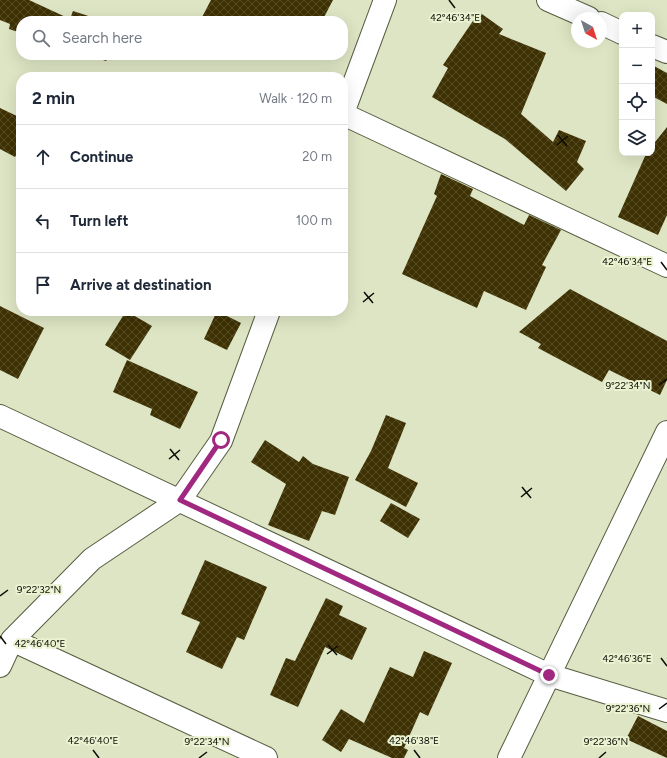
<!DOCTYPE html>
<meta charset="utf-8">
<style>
:root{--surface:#fff;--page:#f2f2f3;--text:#1f2937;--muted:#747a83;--line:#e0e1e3}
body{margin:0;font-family:Figtree,sans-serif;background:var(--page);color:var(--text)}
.controls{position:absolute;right:12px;top:12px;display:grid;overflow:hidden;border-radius:8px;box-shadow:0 4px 16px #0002}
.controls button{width:36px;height:36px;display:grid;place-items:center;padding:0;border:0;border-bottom:1px solid var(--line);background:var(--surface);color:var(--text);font:20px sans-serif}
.compass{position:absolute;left:571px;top:12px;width:36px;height:36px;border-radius:50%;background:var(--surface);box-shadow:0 4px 16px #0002;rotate:141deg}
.stop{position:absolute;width:12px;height:12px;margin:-9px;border:3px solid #a12880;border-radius:50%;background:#fff}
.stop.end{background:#a12880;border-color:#fff;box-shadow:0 1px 4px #0008}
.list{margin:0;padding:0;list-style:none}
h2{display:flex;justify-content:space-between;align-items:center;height:52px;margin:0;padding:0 16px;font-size:17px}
h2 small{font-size:13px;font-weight:400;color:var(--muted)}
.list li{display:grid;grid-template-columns:26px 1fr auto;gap:12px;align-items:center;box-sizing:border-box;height:64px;padding:0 16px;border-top:1px solid var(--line)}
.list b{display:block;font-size:15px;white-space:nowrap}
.list em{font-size:13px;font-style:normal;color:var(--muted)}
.icon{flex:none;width:22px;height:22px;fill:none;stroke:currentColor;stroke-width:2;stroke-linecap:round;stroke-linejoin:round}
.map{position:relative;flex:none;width:667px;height:758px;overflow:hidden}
.search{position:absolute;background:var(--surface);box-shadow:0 4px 16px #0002;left:16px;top:16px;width:332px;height:44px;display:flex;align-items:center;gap:10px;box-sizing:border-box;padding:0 14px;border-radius:16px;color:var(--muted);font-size:15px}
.panel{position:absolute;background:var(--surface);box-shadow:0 4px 16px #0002;left:16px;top:72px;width:332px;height:244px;border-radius:16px}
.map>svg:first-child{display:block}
.building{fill:url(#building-cross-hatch)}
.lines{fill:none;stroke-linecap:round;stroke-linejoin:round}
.street-casing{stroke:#565d41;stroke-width:24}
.street{stroke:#fff;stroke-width:22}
.route{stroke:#a12880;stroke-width:5}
.ticks{fill:none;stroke:#0b0d04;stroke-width:1.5}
.ticks-label{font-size:10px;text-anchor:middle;fill:#0b0d04;stroke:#eaf2d1;stroke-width:4;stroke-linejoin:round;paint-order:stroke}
</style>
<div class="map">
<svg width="667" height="758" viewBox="0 0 667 758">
<defs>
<pattern id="building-cross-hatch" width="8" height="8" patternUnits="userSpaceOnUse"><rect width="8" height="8" fill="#3e3103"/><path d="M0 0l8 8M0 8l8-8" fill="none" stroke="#564c26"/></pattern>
</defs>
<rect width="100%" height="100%" fill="#dde5c4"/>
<!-- building -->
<path class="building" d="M 0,0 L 29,0 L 70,19 L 73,11 L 104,21 L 21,21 L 21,33 L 9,29 L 10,24 L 0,20 Z
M 211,0 L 333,0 L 322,21 L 200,21 Z
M 479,12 L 503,29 L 499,34 L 546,53 L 521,114 L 553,142 L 559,130 L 586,141 L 577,162 L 584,169 L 566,191 L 505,139 L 432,97 L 448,68 L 443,65 Z
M 88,55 L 114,55 L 112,58 L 110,56 L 106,61 Z
M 652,65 L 667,73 L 667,104 L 652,96 Z
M 0,108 L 21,118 L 21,145 L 15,157 L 0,149 Z
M 667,127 L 667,215 L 658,235 L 618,217 L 646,154 L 652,153 L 652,146 Z
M 441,174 L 473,189 L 470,196 L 524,225 L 529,215 L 561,230 L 542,265 L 546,267 L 526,310 L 484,291 L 477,308 L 402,274 L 437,196 L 434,194 Z
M 570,289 L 667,341 L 667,380 L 660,395 L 609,370 L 602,382 L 538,348 L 541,344 L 519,332 Z
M 0,306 L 44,328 L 18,379 L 0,370 Z
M 126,311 L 152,326 L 130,360 L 105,345 Z
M 217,311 L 241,323 L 227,350 L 204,339 Z
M 127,360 L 198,392 L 180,429 L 150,415 L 152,409 L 113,392 Z
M 386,415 L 406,423 L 388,468 L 418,483 L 406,507 L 355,480 L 371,451 Z
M 265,440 L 299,462 L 303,456 L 313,464 L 349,477 L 335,515 L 322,511 L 309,541 L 268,525 L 286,484 L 251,462 Z
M 391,503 L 420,519 L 408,538 L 380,521 Z
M 205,560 L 267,587 L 244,640 L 237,637 L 222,669 L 186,652 L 200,622 L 181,614 Z
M 326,598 L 343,606 L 339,615 L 367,628 L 352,660 L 325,647 L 298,707 L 270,695 L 286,658 L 295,661 Z
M 424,651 L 452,663 L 428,716 L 420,712 L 404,748 L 408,750 L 404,758 L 392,758 L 349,739 L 341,752 L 322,740 L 341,709 L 364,723 L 390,667 L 413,677 Z
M 638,716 L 667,731 L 667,758 L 626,739 Z"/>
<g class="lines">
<defs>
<path id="street" d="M 548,0 L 589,18
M 601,23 L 622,33
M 652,46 L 667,52
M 343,113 L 385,0
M 343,114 L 667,266
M 0,416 L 549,675 L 667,711
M 12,640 L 266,758
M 0,666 L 12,640 L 92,559 L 180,500 L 221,441 L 269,311
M 509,758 L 667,432"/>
</defs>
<!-- street casing -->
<use href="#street" class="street-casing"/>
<!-- street -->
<use href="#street" class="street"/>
</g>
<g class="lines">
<!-- route -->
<path class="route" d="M 221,440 L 180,500 L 549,675"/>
</g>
<!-- ticks -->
<path class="ticks" d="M 449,0 L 455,8M 558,135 L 567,146M 557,145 L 568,136M 661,262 L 667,270M 364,292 L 373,303M 363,302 L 374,293M 659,385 L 667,379M 170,449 L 179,460M 169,459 L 180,450M 522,487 L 531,498M 521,497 L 532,488M 0,596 L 8,590M 0,636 L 6,644M 328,645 L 337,655M 327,654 L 338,646M 661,658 L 667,666M 659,709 L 667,703M 93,750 L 99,758M 414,750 L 420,758M 199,758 L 207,752M 599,758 L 606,752"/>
<g class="ticks-label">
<text x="455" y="21">42°46'34"E</text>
<text x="627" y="265">42°46'34"E</text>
<text x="628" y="389">9°22'34"N</text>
<text x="39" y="593">9°22'32"N</text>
<text x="40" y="647">42°46'40"E</text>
<text x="627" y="662">42°46'36"E</text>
<text x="628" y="712">9°22'36"N</text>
<text x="93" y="744">42°46'40"E</text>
<text x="414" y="744">42°46'38"E</text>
<text x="207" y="745">9°22'34"N</text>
<text x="606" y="745">9°22'36"N</text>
</g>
</svg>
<div class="controls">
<button>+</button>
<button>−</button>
<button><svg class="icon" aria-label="locate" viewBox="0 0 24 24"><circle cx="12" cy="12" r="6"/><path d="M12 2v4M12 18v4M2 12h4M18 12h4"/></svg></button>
<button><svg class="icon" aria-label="layers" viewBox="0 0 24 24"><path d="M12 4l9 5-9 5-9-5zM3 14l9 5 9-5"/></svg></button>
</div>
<svg class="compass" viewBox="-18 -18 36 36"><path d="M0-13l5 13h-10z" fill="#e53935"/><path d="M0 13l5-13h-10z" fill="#747a83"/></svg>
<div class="stop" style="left:221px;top:440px"></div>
<div class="stop end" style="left:549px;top:675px"></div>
<div class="search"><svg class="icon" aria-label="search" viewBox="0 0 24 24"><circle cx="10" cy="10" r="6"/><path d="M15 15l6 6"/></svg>Search here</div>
<section class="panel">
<h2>2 min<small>Walk · 120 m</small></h2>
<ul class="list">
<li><svg class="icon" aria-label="ahead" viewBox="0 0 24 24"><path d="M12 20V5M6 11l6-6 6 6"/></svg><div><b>Continue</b></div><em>20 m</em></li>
<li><svg class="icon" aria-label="left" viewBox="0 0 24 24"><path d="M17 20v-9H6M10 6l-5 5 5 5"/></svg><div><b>Turn left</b></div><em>100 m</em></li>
<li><svg class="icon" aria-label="arrive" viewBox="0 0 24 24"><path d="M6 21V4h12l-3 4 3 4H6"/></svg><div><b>Arrive at destination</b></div></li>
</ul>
</section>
</div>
